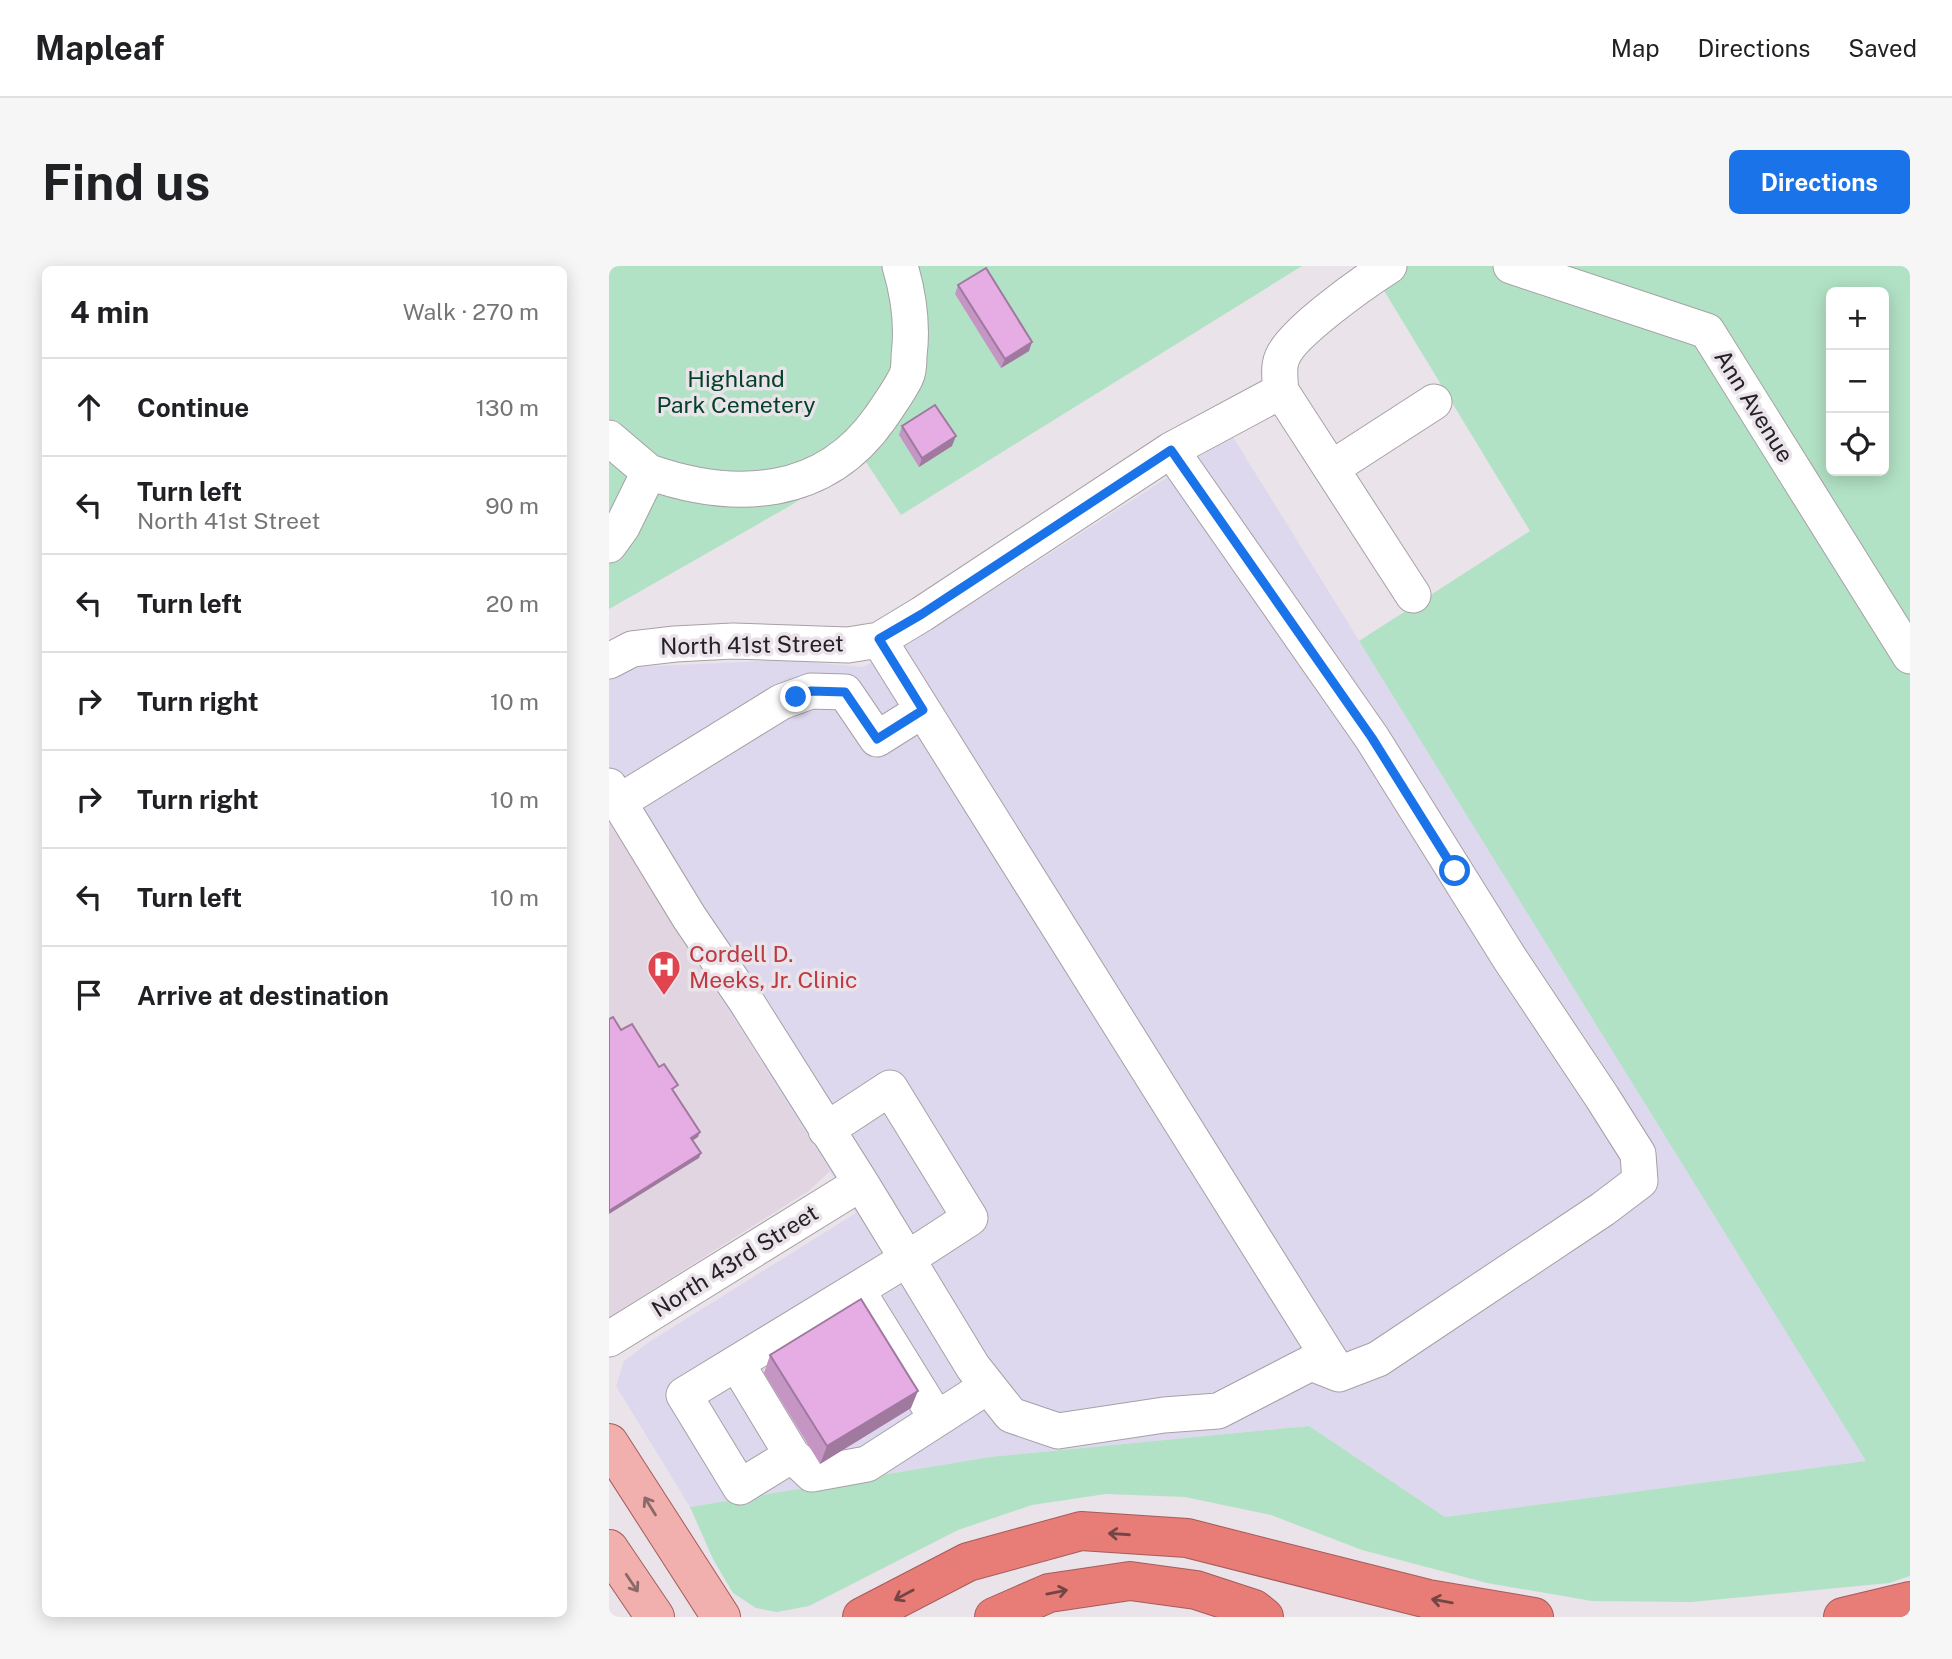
<!DOCTYPE html>
<meta charset="utf-8">
<style>
:root{--surface:#fff;--page:#f6f6f6;--text:#202124;--muted:#757577;--line:#e0e0e0;--accent:#1a73e8}
body{margin:0;font-family:"Public Sans",sans-serif;background:var(--page);color:var(--text)}
.controls{position:absolute;right:21px;top:21px;display:grid;overflow:hidden;border-radius:10px;box-shadow:0 4px 18px #0003}
.controls button{width:63px;height:63px;display:grid;place-items:center;padding:0;border:0;border-bottom:2px solid var(--line);background:var(--surface);color:var(--text);font:35px sans-serif}
.stop{position:absolute;width:21px;height:21px;margin:-16px;border:5px solid #1a73e8;border-radius:50%;background:#fff}
.stop.end{background:#1a73e8;border-color:#fff;box-shadow:0 2px 7px #0008}
.list{margin:0;padding:0;list-style:none}
h2{display:flex;justify-content:space-between;align-items:center;height:91px;margin:0;padding:0 28px;font-size:30px}
h2 small{font-size:23px;font-weight:400;color:var(--muted)}
.list li{display:grid;grid-template-columns:46px 1fr auto;gap:21px;align-items:center;box-sizing:border-box;height:98px;padding:0 28px;border-top:2px solid var(--line)}
.list b{display:block;font-size:26px;white-space:nowrap}
.list p{margin:0;font-size:23px;white-space:nowrap;color:var(--muted)}
.list em{font-size:23px;font-style:normal;color:var(--muted)}
.icon{flex:none;width:38px;height:38px;fill:none;stroke:currentColor;stroke-width:2;stroke-linecap:round;stroke-linejoin:round}
.map{position:relative;flex:none;width:1301px;height:1351px;overflow:hidden;border-radius:10px}
header{display:flex;align-items:center;gap:42px;box-sizing:border-box;height:98px;padding:0 35px;background:var(--surface);border-bottom:2px solid var(--line)}
header strong{font-size:33px}
nav{display:flex;gap:38px;margin-inline-start:auto;font-size:24px}
.intro{display:flex;align-items:center;justify-content:space-between;box-sizing:border-box;height:168px;padding:0 42px}
h1{margin:0;font-size:49px}
.button{padding:18px 32px;border-radius:10px;background:var(--accent);color:#fff;font-size:24px;font-weight:700}
main{display:flex;gap:42px;padding:0 42px}
aside{flex:1;background:var(--surface);border-radius:10px;box-shadow:0 4px 18px #0003}
.map>svg:first-child{display:block}
.commercial{fill:#ded8ee}
.built{fill:#e2d5e2}
.green{fill:#b2e2c5;fill-rule:evenodd}
.lines{fill:none;stroke-linecap:round;stroke-linejoin:round}
.minor-casing{stroke:#a7a0a6;stroke-width:37}
.major-casing{stroke:#a45c5a;stroke-width:40}
.highway-casing{stroke:#a45c5a;stroke-width:40}
.minor{stroke:#fff;stroke-width:35}
.major{stroke:#f1b0ad;stroke-width:38}
.highway{stroke:#e87c77;stroke-width:38}
.wall{fill:#c595c3}
.shaded-wall{fill:#a0799f}
.building{fill:#e5ade3;stroke:#a0799f;stroke-width:2}
.oneway{stroke:#8b6969}
.oneway2{stroke:#734646}
.route{stroke:#1a73e8;stroke-width:9}
.labels{text-anchor:middle;stroke-width:7;stroke-linejoin:round;paint-order:stroke}
.park-label{font-size:23px;fill:#034228;stroke:#eae3ea}
.street-label{font-size:23px;fill:#252225;stroke:#eae3ea}
.health-label{font-size:23px;fill:#be3a42;stroke:#eae3ea;text-anchor:start}
</style>
<header>
<strong>Mapleaf</strong>
<nav><a>Map</a><a>Directions</a><a>Saved</a></nav>
</header>
<div class="intro"><h1>Find us</h1><a class="button">Directions</a></div>
<main>
<aside>
<h2>4 min<small>Walk · 270 m</small></h2>
<ul class="list">
<li><svg class="icon" aria-label="ahead" viewBox="0 0 24 24"><path d="M12 20V5M6 11l6-6 6 6"/></svg><div><b>Continue</b></div><em>130 m</em></li>
<li><svg class="icon" aria-label="left" viewBox="0 0 24 24"><path d="M17 20v-9H6M10 6l-5 5 5 5"/></svg><div><b>Turn left</b><p>North 41st Street</p></div><em>90 m</em></li>
<li><svg class="icon" aria-label="left" viewBox="0 0 24 24"><path d="M17 20v-9H6M10 6l-5 5 5 5"/></svg><div><b>Turn left</b></div><em>20 m</em></li>
<li><svg class="icon" aria-label="right" viewBox="0 0 24 24"><path d="M7 20v-9h11M14 6l5 5-5 5"/></svg><div><b>Turn right</b></div><em>10 m</em></li>
<li><svg class="icon" aria-label="right" viewBox="0 0 24 24"><path d="M7 20v-9h11M14 6l5 5-5 5"/></svg><div><b>Turn right</b></div><em>10 m</em></li>
<li><svg class="icon" aria-label="left" viewBox="0 0 24 24"><path d="M17 20v-9H6M10 6l-5 5 5 5"/></svg><div><b>Turn left</b></div><em>10 m</em></li>
<li><svg class="icon" aria-label="arrive" viewBox="0 0 24 24"><path d="M6 21V4h12l-3 4 3 4H6"/></svg><div><b>Arrive at destination</b></div></li>
</ul>
</aside>
<div class="map">
<svg width="1301" height="1351" viewBox="0 0 1301 1351">
<rect width="100%" height="100%" fill="#eae3ea"/>
<!-- commercial -->
<path class="commercial" d="M 624,171 L 1258,1195 L 836,1251 L 700,1160 L 381,1191 L 81,1241 L 7,1120 L 15,1095 L 40,1076 L 247,947 L 0,557 L 0,415 L 25,401 L 177,394 L 254,401 L 302,377 L 604,182 Z"/>
<!-- built -->
<path class="built" d="M 0,557 L 221,905 L 201,924 L 0,1051 Z"/>
<!-- green -->
<path class="green" d="M 0,0 L 693,0 L 292,249 L 255,193 L 179,241 L 0,343 Z
M 760,0 L 1301,0 L 1301,1310 L 1280,1317 L 1082,1336 L 983,1335 L 878,1317 L 753,1284 L 662,1249 L 576,1231 L 497,1228 L 423,1239 L 349,1264 L 200,1340 L 168,1346 L 147,1342 L 124,1327 L 104,1293 L 81,1241 L 381,1191 L 700,1160 L 836,1251 L 1257,1195 L 750,375 L 921,265 ZM 1222,26 L 1275,26 L 1275,205 L 1222,205 Z"/>
<g class="lines">
<defs>
<path id="minor" d="M 902,0 L 1098,65 L 1301,390
M 672,125 L 804,329
M 0,172 L 40,206
M 723,202 L 825,136
M 0,279 L 13,261 L 40,206 C 126,236 215,232 271,152 C 280,139 290,125 297,111 C 300,105 300,97 300,90 C 304,59 300,30 291,0
M 270,374 L 730,1108
M 0,395 L 23,383 L 66,378 L 124,375 L 239,379 L 270,374 L 313,348 L 562,184 L 672,125 C 671,114 669,102 673,92 C 682,67 755,16 780,0
M 0,520 L 80,651 L 137,735 L 252,917 L 364,1101 L 402,1149 L 449,1165 L 555,1149 L 609,1145 L 702,1097 L 730,1108 L 769,1093 L 994,943 L 1031,915 L 1029,888 L 993,831 L 901,693 L 763,472 L 562,184
M 10,536 L 172,436 L 202,425 L 236,426 L 268,473 L 314,444
M 248,1024 L 328,1153
M 0,1073 L 252,917
M 128,1098 L 183,1189 L 131,1221 L 75,1129 L 298,993 L 361,952 L 281,822 L 217,864
M 183,1189 L 203,1208 L 258,1198 L 379,1120"/>
<path id="major" d="M 0,1177 L 112,1351
M 0,1283 L 46,1351"/>
<path id="highway" d="M 253,1351 L 359,1296 L 472,1265 L 578,1272 L 819,1333 L 925,1351
M 385,1351 L 440,1327 L 521,1315 L 587,1324 L 645,1343 L 655,1351
M 1234,1351 L 1301,1335"/>
</defs>
<!-- minor casing -->
<use href="#minor" class="minor-casing"/>
<!-- major casing -->
<use href="#major" class="major-casing"/>
<!-- highway casing -->
<use href="#highway" class="highway-casing"/>
<!-- minor -->
<use href="#minor" class="minor"/>
<!-- major -->
<use href="#major" class="major"/>
<!-- highway -->
<use href="#highway" class="highway"/>
</g>
<!-- wall -->
<path class="wall" d="M 349,19 L 420,85 L 392,102 L 346,28 Z
M 293,160 L 343,180 L 310,201 L 290,169 Z
M 161,1089 L 302,1142 L 211,1198 L 155,1107 Z"/>
<!-- shaded-wall -->
<path class="shaded-wall" d="M 423,76 L 420,85 L 392,102 L 396,93 Z
M 347,170 L 343,180 L 310,201 L 313,192 Z
M 91,866 L 89,871 L 80,877 L 82,872 Z
M 92,887 L 90,892 L 0,948 L 0,945 Z
M 309,1125 L 302,1142 L 211,1198 L 218,1180 Z"/>
<!-- building -->
<path class="building" d="M 377,2 L 423,76 L 396,93 L 349,19 Z
M 326,139 L 347,170 L 313,192 L 293,160 Z
M 4,751 L 12,764 L 23,758 L 50,801 L 55,798 L 69,819 L 63,823 L 91,866 L 82,872 L 92,887 L 0,945 L 0,753 Z
M 252,1033 L 309,1125 L 218,1180 L 161,1089 Z"/>
<!-- one-way arrows -->
<defs><path id="oneway-shaft" d="M-6 0H5M1.5-3L5.5 0L1.5 3" fill="none" stroke-width="1.6" stroke-linecap="round" stroke-linejoin="round" transform="scale(1.75)"/></defs>
<g class="oneway">
<use href="#oneway-shaft" transform="translate(41 1240) rotate(-122)"/>
<use href="#oneway-shaft" transform="translate(23 1317) rotate(56)"/>
</g>
<g class="oneway2">
<use href="#oneway-shaft" transform="translate(510 1268) rotate(-176)"/>
<use href="#oneway-shaft" transform="translate(448 1326) rotate(-11)"/>
<use href="#oneway-shaft" transform="translate(295 1329) rotate(152)"/>
<use href="#oneway-shaft" transform="translate(833 1335) rotate(-170)"/>
</g>
<g class="lines">
<!-- route -->
<path class="route" d="M 187,431 L 202,425 L 236,426 L 268,473 L 314,444 L 270,373 L 313,348 L 562,184 L 763,472 L 846,605"/>
</g>
<!-- icons -->
<defs>
<symbol id="hospital-pin" viewBox="-11 -11 22 30"><path d="M0 17L-7.5 6A9.5 9.5 0 1 1 7.5 6Z" fill="#e0444e" stroke="#eae3ea"/><path d="M-5-5h3v3.5h4V-5h3V5h-3V1.5h-4V5h-3Z" fill="#fff"/></symbol>
</defs>
<g fill-rule="evenodd">
<use href="#hospital-pin" x="36" y="682" width="38" height="52"/>
</g>
<g class="labels">
<!-- park labels -->
<g class="park-label">
<text x="127" y="121">Highland<tspan x="127" dy="26">Park Cemetery</tspan></text>
</g>
<!-- street labels -->
<g class="street-label">
<text transform="translate(1145 140) rotate(58)" y="8">Ann Avenue</text>
<text transform="translate(143 379) rotate(-1)" y="8">North 41st Street</text>
<text transform="translate(126 995) rotate(-32)" y="8">North 43rd Street</text>
</g>
<!-- health labels -->
<g class="health-label">
<text x="80" y="696">Cordell D.<tspan x="80" dy="26">Meeks, Jr. Clinic</tspan></text>
</g>
</g>
</svg>
<div class="controls">
<button>+</button>
<button>−</button>
<button><svg class="icon" aria-label="locate" viewBox="0 0 24 24"><circle cx="12" cy="12" r="6"/><path d="M12 2v4M12 18v4M2 12h4M18 12h4"/></svg></button>
</div>
<div class="stop" style="left:846px;top:605px"></div>
<div class="stop end" style="left:187px;top:431px"></div>
</div>
</main>
